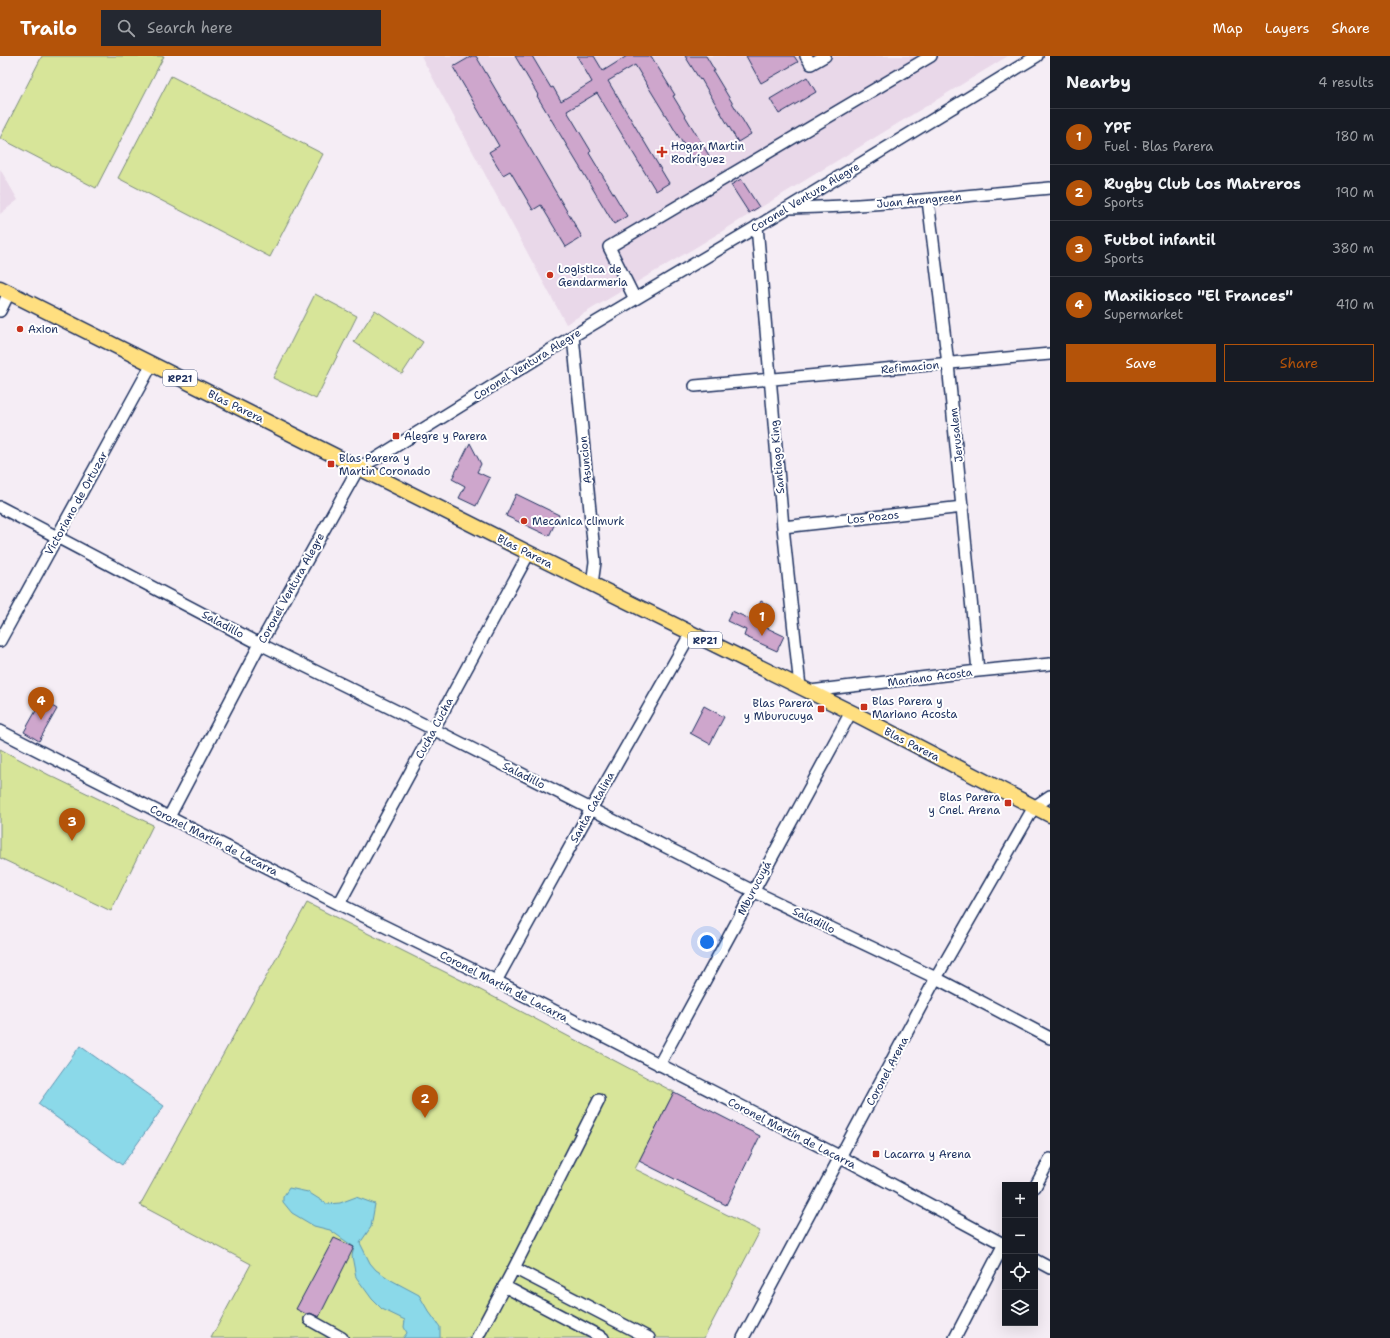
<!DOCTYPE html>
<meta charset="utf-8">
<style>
:root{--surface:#171b24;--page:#242831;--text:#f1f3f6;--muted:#9ea1a6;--line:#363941;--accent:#b45309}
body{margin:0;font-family:"Shantell Sans",sans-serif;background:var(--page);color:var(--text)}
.controls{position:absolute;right:12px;bottom:12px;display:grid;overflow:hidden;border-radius:0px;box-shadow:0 4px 16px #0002}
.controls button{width:36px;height:36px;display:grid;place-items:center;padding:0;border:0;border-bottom:1px solid var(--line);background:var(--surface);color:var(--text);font:20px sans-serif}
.you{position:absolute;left:707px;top:886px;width:14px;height:14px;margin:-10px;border:3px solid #fff;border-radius:50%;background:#1a73e8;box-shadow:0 0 0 6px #1a73e833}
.badge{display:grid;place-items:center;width:26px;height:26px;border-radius:50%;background:var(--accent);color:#fff;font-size:13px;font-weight:700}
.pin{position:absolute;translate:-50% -33px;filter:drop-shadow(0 1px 2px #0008)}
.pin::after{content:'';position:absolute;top:21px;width:14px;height:12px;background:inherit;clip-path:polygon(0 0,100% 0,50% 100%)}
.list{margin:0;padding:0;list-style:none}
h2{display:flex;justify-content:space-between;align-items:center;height:52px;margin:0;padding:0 16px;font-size:17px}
h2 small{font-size:13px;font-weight:400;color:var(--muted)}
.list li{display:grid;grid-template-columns:26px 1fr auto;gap:12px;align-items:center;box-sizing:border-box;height:56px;padding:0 16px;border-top:1px solid var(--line)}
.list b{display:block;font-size:15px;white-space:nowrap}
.list p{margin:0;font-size:13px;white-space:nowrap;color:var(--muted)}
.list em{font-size:13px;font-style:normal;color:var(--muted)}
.actions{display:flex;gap:8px;padding:12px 16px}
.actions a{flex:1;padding:9px 0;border:1px solid var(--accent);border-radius:0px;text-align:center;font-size:14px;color:var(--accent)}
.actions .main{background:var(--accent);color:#fff}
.icon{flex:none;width:22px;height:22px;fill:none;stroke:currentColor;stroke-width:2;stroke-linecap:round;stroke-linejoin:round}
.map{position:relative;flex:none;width:1050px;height:1282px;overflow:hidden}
header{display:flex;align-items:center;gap:24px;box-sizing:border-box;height:56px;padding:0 20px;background:var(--accent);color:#fff}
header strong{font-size:19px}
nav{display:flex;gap:22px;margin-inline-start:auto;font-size:14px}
.search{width:280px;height:36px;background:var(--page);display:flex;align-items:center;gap:10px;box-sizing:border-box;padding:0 14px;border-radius:0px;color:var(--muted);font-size:15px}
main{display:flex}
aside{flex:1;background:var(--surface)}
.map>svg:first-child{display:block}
.built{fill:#e9d8e9}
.green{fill:#d7e599;stroke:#798a7c}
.water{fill:#8bd9e9;stroke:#5e95b1}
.building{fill:#cea6cc;stroke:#1b2f5e}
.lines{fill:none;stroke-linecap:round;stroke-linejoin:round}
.minor-casing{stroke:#1b2f5e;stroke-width:14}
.major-casing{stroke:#1b2f5e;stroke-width:17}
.minor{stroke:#fff;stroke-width:11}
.major{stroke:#ffdf80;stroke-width:14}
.poi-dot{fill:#c8321e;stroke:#fff;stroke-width:1.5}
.labels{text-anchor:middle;stroke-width:4;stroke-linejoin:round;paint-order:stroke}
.shield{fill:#fff;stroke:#5f6d8e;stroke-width:1}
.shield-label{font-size:10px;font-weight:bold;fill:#1b2f5e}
.poi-label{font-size:11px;fill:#1b2f5e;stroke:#fff;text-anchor:start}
.street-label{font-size:11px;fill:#1b2f5e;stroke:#fff}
</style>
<header>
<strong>Trailo</strong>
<div class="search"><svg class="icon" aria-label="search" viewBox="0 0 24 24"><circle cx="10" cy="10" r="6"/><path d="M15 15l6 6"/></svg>Search here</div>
<nav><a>Map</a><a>Layers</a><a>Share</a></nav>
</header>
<main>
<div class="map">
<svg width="1050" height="1282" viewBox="0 0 1050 1282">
<rect width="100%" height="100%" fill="#f5edf5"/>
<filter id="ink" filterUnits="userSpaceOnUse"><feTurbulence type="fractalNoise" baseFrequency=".025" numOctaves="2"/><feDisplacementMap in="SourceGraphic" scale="8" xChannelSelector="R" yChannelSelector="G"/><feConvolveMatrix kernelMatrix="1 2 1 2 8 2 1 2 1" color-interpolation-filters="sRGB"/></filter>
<g filter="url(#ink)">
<!-- built -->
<path class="built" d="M 421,0 L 1008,0 L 693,193 L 566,268 Z
M 0,113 L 18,144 L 0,158 Z"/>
<!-- green -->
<path class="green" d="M 42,0 L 164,0 L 96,132 L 0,82 Z
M 171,20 L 323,98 L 270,201 L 118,122 Z
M 315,238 L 357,260 L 316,343 L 273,322 Z
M 375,254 L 423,286 L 402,318 L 354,286 Z
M 0,693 L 49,719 L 153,769 L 111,855 L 0,802 Z
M 307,847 L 469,928 L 674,1036 L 635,1113 L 760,1175 L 704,1282 L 211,1282 L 251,1208 L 140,1149 Z"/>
<!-- water -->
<path class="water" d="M 80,990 L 164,1050 L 122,1109 L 38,1048 Z
M 289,1132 L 308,1136 L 327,1148 L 340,1147 L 356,1141 L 375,1148 L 371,1171 L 360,1187 L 370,1207 L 376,1214 L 391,1224 L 419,1239 L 427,1253 L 440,1271 L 440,1282 L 403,1282 L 407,1277 L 404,1271 L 405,1264 L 382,1253 L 372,1243 L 356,1221 L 352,1200 L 354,1191 L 330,1174 L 314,1170 L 292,1157 L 283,1146 L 283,1141 Z"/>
<!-- building -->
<path class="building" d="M 472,0 L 476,0 L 582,181 L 566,191 L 541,149 L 533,154 L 510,115 L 503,119 L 489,96 L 499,90 L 453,11 Z
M 515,0 L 532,0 L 551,32 L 553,31 L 561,45 L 592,26 L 577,0 L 594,0 L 603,15 L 627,0 L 651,0 L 675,39 L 673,40 L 710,101 L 696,109 L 635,9 L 608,25 L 669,127 L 656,135 L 597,37 L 567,55 L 591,95 L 589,97 L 627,160 L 614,168 L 537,40 L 538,39 Z
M 685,0 L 706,0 L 715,15 L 713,15 L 751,78 L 738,86 L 701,23 L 700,24 Z
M 746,0 L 794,0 L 798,6 L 761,27 Z
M 807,21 L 816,36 L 779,58 L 770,43 Z
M 741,123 L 759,151 L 749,157 L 731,129 Z
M 470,387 L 481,408 L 477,416 L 490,422 L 476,450 L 459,442 L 465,430 L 452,423 Z
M 516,438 L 559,459 L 549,480 L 506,460 Z
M 761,545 L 772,551 L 763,570 L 784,580 L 777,595 L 744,580 L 746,574 L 727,565 L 732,555 L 752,564 Z
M 42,644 L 57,653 L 39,685 L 24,676 Z
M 704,650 L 724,661 L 710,688 L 690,677 Z
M 674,1036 L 760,1080 L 726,1149 L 639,1105 Z
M 334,1182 L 354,1191 L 319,1261 L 310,1257 L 306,1258 L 296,1253 Z"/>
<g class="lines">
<defs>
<path id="minor" d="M 806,0 L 811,8 L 825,0
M 928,144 L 948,308 L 978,615
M 789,152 C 877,150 963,140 1050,132
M 757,170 L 783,471 L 800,631
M 635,243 L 609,191 L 931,0
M 0,255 L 9,237
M 573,280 L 595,506 L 592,528
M 695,330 L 1050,298
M 0,451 L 260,588 L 433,673 L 753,835 L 936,922 L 1050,982
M 783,471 L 963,451
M 0,585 L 152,308
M 810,635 L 978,615 L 1050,608
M 0,675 L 339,848 L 496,925 L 841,1101 L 1005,1189
M 169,761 L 260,588 L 359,411 L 375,403 L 573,280 L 788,152 L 1037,0
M 339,848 L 529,497
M 496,925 L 591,753 L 691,577
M 659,1009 L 851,656
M 1035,1131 L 1050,1103
M 1035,1204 L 1050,1212
M 514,1212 L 649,1282
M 504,1230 L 603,1282
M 310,1264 L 342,1282
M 477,1282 L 514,1212 L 599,1044
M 743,1282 L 936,922 L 1034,751 L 1050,740
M 955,1282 L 1005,1186"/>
<path id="major" d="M 0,232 L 529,497 L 859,660 L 1050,759"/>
</defs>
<!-- minor casing -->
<use href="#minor" class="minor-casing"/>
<!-- major casing -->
<use href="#major" class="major-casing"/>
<!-- minor -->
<use href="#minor" class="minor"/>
<!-- major -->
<use href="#major" class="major"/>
</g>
</g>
<!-- markers -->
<g class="poi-dot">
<path d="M660 90h4v4h4v4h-4v4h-4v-4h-4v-4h4z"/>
<circle cx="550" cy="219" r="4"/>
<circle cx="20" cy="273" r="4"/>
<rect x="392" y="376" width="8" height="8" rx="2"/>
<rect x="327" y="404" width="8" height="8" rx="2"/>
<circle cx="524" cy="465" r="4"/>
<rect x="860" y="647" width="8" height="8" rx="2"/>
<rect x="817" y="649" width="8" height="8" rx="2"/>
<rect x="1004" y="743" width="8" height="8" rx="2"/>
<rect x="872" y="1094" width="8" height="8" rx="2"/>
</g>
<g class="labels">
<!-- shield labels -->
<g class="shield">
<rect x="163" y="314" width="34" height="16" rx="3"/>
<rect x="688" y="576" width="34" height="16" rx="3"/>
</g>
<g class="shield-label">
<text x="180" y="326">RP21</text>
<text x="705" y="588">RP21</text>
</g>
<!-- poi labels -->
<g class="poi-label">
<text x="671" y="94">Hogar Martin<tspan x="671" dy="13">Rodríguez</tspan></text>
<text x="558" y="217">Logistica de<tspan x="558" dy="13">Gendarmeria</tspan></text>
<text x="28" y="277">Axion</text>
<text x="404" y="384">Alegre y Parera</text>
<text x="339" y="406">Blas Parera y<tspan x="339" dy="13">Martin Coronado</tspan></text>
<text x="532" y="469">Mecanica climurk</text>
<text x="872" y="649">Blas Parera y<tspan x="872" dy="13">Mariano Acosta</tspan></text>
<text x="813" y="651" text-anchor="end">Blas Parera<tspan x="813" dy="13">y Mburucuya</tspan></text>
<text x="1000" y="745" text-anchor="end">Blas Parera<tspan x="1000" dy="13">y Cnel. Arena</tspan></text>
<text x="884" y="1102">Lacarra y Arena</text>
</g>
<!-- street labels -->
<g class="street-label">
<text transform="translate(805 141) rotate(-31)" y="4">Coronel Ventura Alegre</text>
<text transform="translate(919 144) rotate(-5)" y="4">Juan Arengreen</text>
<text transform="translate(527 308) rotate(-32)" y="4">Coronel Ventura Alegre</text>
<text transform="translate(910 311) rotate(-5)" y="4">Refimacion</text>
<text transform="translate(236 350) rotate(26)" y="4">Blas Parera</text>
<text transform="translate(956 379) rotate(-96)" y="4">Jerusalem</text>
<text transform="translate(777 401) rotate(-95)" y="4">Santiago King</text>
<text transform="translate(585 404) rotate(-96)" y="4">Asuncion</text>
<text transform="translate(76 447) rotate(-61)" y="4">Victoriano de Ortuzar</text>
<text transform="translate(873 461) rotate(-6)" y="4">Los Pozos</text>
<text transform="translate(525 495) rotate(27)" y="4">Blas Parera</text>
<text transform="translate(291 532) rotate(-61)" y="4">Coronel Ventura Alegre</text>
<text transform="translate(223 568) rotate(28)" y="4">Saladillo</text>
<text transform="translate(930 621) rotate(-7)" y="4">Mariano Acosta</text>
<text transform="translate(434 672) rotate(-62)" y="4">Cucha Cucha</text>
<text transform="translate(912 688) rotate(27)" y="4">Blas Parera</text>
<text transform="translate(524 719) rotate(27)" y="4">Saladillo</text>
<text transform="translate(592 751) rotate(-61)" y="4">Santa Catalina</text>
<text transform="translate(214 784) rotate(27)" y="4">Coronel Martín de Lacarra</text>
<text transform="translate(754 832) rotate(-62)" y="4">Mburucuyá</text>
<text transform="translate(814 864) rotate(26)" y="4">Saladillo</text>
<text transform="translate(504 930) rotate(27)" y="4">Coronel Martín de Lacarra</text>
<text transform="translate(887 1015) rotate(-62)" y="4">Coronel Arena</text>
<text transform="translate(792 1077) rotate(27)" y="4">Coronel Martín de Lacarra</text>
</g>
</g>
</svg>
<div class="controls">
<button>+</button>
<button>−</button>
<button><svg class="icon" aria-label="locate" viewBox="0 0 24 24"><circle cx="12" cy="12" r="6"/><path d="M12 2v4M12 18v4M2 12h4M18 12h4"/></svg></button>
<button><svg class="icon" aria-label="layers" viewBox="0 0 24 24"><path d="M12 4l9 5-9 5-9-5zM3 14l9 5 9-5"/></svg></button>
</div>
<div class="you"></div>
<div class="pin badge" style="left:762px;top:580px">1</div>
<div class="pin badge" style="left:425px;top:1062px">2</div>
<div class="pin badge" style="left:72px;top:785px">3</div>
<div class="pin badge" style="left:41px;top:664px">4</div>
</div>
<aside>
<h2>Nearby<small>4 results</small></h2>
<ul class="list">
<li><span class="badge">1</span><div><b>YPF</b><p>Fuel · Blas Parera</p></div><em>180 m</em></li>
<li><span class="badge">2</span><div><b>Rugby Club Los Matreros</b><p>Sports</p></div><em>190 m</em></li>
<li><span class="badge">3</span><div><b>Futbol infantil</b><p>Sports</p></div><em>380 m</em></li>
<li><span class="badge">4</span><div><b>Maxikiosco &quot;El Frances&quot;</b><p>Supermarket</p></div><em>410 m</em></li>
</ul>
<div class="actions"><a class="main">Save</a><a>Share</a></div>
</aside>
</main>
